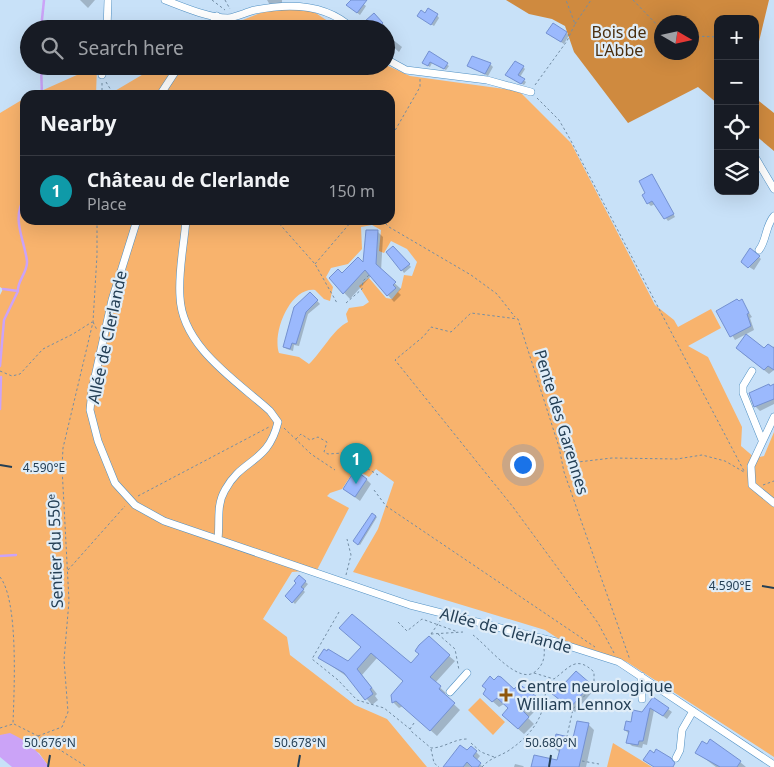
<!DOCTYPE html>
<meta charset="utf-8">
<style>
:root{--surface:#171b24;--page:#20242c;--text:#f1f3f6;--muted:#9ea1a6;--line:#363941;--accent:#7c3aed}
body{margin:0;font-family:"Noto Sans",sans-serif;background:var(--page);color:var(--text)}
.controls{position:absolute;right:15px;top:15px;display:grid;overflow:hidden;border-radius:10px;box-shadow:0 5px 20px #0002}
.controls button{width:45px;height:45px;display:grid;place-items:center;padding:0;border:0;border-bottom:1px solid var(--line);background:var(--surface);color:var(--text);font:25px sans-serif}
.compass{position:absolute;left:654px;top:15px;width:45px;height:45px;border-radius:50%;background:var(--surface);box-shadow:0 5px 20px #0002;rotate:99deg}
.you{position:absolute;left:522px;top:464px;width:18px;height:18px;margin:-12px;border:4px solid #fff;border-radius:50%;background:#1a73e8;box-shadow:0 0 0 8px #1a73e833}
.badge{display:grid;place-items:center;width:32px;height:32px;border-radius:50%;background:var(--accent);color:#fff;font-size:16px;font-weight:700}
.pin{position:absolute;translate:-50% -41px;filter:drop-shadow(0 1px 2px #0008)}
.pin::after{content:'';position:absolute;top:26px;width:18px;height:15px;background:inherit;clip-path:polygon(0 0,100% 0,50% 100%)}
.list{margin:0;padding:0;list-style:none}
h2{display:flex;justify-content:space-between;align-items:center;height:65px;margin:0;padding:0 20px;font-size:21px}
h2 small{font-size:16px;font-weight:400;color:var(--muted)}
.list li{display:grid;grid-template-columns:32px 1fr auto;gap:15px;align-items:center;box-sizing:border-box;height:70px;padding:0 20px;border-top:1px solid var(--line)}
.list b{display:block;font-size:19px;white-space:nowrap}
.list p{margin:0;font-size:16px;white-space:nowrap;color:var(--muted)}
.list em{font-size:16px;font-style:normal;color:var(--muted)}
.icon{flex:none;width:28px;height:28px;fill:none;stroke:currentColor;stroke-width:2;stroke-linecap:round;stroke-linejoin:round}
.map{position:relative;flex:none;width:774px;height:767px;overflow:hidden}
.search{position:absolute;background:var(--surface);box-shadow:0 5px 20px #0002;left:20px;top:20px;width:375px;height:55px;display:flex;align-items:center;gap:12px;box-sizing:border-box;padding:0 18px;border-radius:28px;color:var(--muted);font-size:19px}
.panel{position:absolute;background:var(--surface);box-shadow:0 5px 20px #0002;left:20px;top:90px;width:375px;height:135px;border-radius:15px}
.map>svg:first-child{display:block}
.green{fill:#f8b36d;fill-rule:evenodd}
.forest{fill:#cf8a3f;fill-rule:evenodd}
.water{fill:#cba3f7}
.shadow{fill:#0003}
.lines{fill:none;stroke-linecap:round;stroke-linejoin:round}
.stream{stroke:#cba3f7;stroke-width:2.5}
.building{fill:#9bb9fd;stroke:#7491d1}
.minor-casing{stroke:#5090c3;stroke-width:8}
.path{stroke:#738da4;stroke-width:1;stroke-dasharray:2.5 2.5;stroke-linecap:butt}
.minor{stroke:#fff;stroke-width:7}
.ticks{fill:none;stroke:#243f55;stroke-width:2}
.poi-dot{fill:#8e560e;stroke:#e0edf8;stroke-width:2}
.labels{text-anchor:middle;stroke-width:4.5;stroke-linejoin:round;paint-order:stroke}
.park-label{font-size:16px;fill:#4b2f0f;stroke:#e0edf8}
.street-label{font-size:16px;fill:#243f55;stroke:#e0edf8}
.poi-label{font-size:16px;fill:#243f55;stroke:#e0edf8;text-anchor:start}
.ticks-label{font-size:12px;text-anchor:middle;fill:#243f55;stroke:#e0edf8;stroke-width:4.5;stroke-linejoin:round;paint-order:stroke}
</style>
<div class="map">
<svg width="774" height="767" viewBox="0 0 774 767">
<rect width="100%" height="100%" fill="#c8e1f8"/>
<!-- green -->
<path class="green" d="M 308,8 L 340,29 L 220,29 L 268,10 Z
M 386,65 L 410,76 L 519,91 L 571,143 L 655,305 L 674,320 L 678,327 L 711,309 L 721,328 L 688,346 L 708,357 L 742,427 L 741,446 L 755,458 L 764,456 L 774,432 L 774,757 L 627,662 L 559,639 L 545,630 L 353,572 L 378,529 L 394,482 L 376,469 L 369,477 L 355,469 L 342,489 L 330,493 L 327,496 L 349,508 L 317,570 L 292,572 L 263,619 L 287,637 L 290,655 L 355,705 L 387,719 L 427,767 L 49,767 L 39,753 L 0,735 L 0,295 L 3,289 L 0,287 L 0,113 L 25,98 L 25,220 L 390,220 L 390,95 L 108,95 L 157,66 ZM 372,225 L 381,230 L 379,251 L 384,253 L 391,241 L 407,249 L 417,262 L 412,276 L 404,275 L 401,288 L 392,299 L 386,298 L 369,278 L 359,286 L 369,302 L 363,306 L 349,308 L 346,314 L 348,322 C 333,329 322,352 309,364 L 299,357 L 279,353 C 272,333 290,287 315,290 L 324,299 L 330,301 L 333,287 L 326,277 L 331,268 L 348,264 L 362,249 L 361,227 Z
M 97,66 L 96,95 L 32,95 Z
M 480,698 L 505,722 L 493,735 L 468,710 Z
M 613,743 L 652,767 L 607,767 Z"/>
<!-- forest -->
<path class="forest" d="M 506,0 L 769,0 L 755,58 L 755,19 L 718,19 L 718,104 L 698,87 L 628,123 L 574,52 L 565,26 L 552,19 L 529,14 ZM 662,22 L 692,22 L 692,52 L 662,52 Z
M 755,98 L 774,113 L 774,151 L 755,135 Z"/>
<!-- water -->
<path class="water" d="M 10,733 C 28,741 38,751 49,767 L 12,767 L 0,757 L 0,735 Z"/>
<!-- shadow -->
<path class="shadow" d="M 80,0 L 95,0 L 88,8 Z
M 267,0 L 282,0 L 282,4 L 270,5 Z
M 352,0 L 358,0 L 366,6 L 360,15 L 351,8 Z
M 374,14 L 385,26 L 382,29 L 375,29 Z
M 426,14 L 437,15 L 439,18 L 434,26 L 422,18 Z
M 197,21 L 201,29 L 185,29 Z
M 566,33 L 569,35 L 564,44 L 550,35 Z
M 392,39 L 402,47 L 399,52 L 389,43 Z
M 430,53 L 449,66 L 446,70 L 432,63 L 430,67 L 423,63 Z
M 490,64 L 493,67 L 488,76 L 468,66 Z
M 523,67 L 525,69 L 520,77 L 526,82 L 524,85 L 507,75 Z
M 654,178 L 675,217 L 668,221 L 655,204 L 651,206 L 648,203 L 647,193 Z
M 377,231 L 383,237 L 381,271 L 401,289 L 398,292 L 401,295 L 394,302 L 371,276 L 350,299 L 330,278 L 364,264 Z
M 393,247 L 411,267 L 404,273 L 402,270 Z
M 758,256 L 761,259 L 754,270 L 746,265 Z
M 310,293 L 320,304 L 308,314 L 299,346 L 294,345 L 293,351 L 287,349 L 284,347 Z
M 741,301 L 752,317 L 750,318 L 754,330 L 735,340 L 718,311 Z
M 774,346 L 774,370 L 769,374 L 742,353 L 772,349 Z
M 774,390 L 774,404 L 760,411 L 755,406 Z
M 367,480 L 371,484 L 360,501 L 344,489 Z
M 372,514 L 377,517 L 360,545 L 355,542 Z
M 299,577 L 308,584 L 303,590 L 305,592 L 295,604 L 287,596 L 298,583 Z
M 363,648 L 411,665 L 449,656 L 455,661 L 435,683 L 446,693 L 444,695 L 460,710 L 437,736 L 403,706 L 399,708 L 393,702 L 404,682 L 377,658 L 362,675 L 377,694 L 375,696 L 378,700 L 372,705 L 349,678 L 320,658 L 349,663 Z
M 576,673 L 594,690 L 575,712 L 557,697 Z
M 514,691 L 536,698 L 542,704 L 538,711 L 535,711 L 528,718 L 534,724 L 524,734 L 509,721 L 509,709 L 504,704 L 499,707 L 491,700 Z
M 653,698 L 672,712 L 667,719 L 654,710 L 647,745 L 643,744 L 642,748 L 632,746 L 628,742 L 629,734 L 625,730 L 643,713 Z
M 588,724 L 594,730 L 586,767 L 533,767 L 558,762 L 560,753 L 554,747 L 574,739 Z
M 467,752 L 476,752 L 480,756 L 476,761 L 483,767 L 450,767 Z
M 696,752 L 740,762 L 746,767 L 716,767 Z
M 515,764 L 523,766 L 524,767 L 514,767 Z"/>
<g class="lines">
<!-- stream -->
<path class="stream" d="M 41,29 L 44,0
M 41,66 L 42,95
M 3,289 L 18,291
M 0,366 L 4,320 L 18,291 C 17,281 28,272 27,261 C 24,238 11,219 25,197
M 0,409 L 1,377
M 0,556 L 16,555"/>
</g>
<!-- building -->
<path class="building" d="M 351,0 L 367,0 L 357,13 L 346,5 Z
M 428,8 L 438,14 L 431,25 L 417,16 L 421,10 L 425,13 Z
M 374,13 L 383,23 L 377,29 L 373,29 L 365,21 Z
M 553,23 L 567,32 L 561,42 L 546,33 Z
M 429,51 L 448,63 L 444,69 L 430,62 L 428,66 L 422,63 Z
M 472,56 L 491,63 L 485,74 L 467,66 Z
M 515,61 L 524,66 L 518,75 L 525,79 L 521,84 L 505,75 Z
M 652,174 L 674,214 L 664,219 L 652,201 L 647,204 L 642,195 L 645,193 L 639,181 Z
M 366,230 L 378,230 L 376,264 L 396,282 L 393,285 L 396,288 L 387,296 L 365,270 L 343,294 L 329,278 L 338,269 L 342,273 L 358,257 L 363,262 Z
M 393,246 L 410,264 L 401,271 L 386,252 Z
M 750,248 L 760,256 L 748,268 L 741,262 L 742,260 Z
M 310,292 L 318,300 L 306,312 L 296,344 L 292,343 L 290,349 L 283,347 L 294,307 Z
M 737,299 L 739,301 L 742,299 L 749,313 L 747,314 L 751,326 L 730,337 L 716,311 Z
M 746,334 L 764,348 L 768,344 L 774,348 L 774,370 L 768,366 L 764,370 L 736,348 Z
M 769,384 L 770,386 L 774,384 L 774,399 L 754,407 L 749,393 Z
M 355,470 L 367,479 L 355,497 L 343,489 Z
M 372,513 L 376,516 L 358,545 L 353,541 Z
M 299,575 L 306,581 L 301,587 L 304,589 L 292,603 L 285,596 L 296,583 L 294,581 Z
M 352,614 L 411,663 L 419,654 L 415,651 L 419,645 L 429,636 L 450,655 L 430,677 L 441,686 L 439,689 L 455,703 L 430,731 L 396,701 L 392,703 L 391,695 L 403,681 L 371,653 L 357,669 L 372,688 L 370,689 L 373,694 L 365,700 L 344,673 L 318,658 L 324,649 L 327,651 L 328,649 L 348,661 L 361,647 L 339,628 Z
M 576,671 L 591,684 L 570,708 L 551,693 L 560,683 L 562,686 Z
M 490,676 L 494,680 L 498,676 L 501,677 L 514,689 L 519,684 L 537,697 L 532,705 L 528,705 L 523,711 L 529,717 L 518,729 L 502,715 L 508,708 L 497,698 L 492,702 L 483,694 L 486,689 L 482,686 Z
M 653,697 L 669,708 L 663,716 L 650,708 L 643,741 L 639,741 L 638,745 L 626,743 L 629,731 L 624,730 L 626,721 L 631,722 L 633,710 L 642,712 Z
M 577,721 L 589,723 L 579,767 L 531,767 L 534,755 L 557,760 L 560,749 L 553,748 L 556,734 L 573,738 Z
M 710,739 L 741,761 L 737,767 L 720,767 L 695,753 L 702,741 L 707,744 Z
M 460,745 L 467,750 L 471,746 L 477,751 L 473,756 L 481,763 L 478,767 L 472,767 L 467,762 L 463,767 L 443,767 Z
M 656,749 L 671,758 L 675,763 L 673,767 L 654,767 L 643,760 L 650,750 L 654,753 Z"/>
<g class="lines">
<defs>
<path id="minor" d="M 165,0 C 183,7 209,18 228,18 C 237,17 246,12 255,10 C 289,3 327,4 353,29
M 107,29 L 108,0
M 209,29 L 217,16
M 386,59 L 406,70 L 487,80 L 531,92
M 102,75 L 105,66
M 160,95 L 179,66
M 755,157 L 774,189
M 137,220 L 112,300 L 92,390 L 90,410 L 98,441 L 115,483 L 135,505 L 164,521 L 410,605 L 556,642 L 619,662 L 774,765
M 186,220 C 184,245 178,272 180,297 C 182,347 237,381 270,411 L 278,422 C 268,464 242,458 225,490 C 216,505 220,522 218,539
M 759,250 C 767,240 765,226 774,216
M 752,371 L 743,386 L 743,393 L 762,440
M 774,417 L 751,466 L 752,485 L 774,503
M 641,676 L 642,699
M 450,692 L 467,673
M 676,758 L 680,750 L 682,730 L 693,711"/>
</defs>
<!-- minor casing -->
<use href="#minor" class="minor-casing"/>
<!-- path -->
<path class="path" d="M 212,0 L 225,10
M 225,0 L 230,9
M 633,0 L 662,30
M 575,24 L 591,0
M 692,36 L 718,37
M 106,82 L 114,95
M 102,83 L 102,95
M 535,85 L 567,41 L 575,24 L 566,0
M 537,98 L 559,120 L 570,139 L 744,471
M 390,144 L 393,134 L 420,87 L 420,79
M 276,220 L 315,264 L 337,303
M 382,220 L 389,227 L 471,275 L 497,294 L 515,317
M 315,264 L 351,222 L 362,220
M 346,303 L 362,289 L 363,281 L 369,275
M 93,322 L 97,330
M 0,371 L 12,376 L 20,374 L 43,349 L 73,334 L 92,322
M 284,428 L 311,454 L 335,470
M 296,439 L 301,434 L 310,440 L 318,437 L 327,442 L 324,452 L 328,454 L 343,453 L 342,463 L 347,465 L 357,462 L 378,475
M 560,448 L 578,462 L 612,458 L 677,459 L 702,455 L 725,461 L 744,472
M 763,485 L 774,481
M 374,490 L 386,506 L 595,647
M 138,496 L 269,427
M 68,570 L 125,506
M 346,575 L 351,555 L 347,539
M 0,577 C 19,601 14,692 13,724
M 339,612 L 312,659 L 338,680 L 357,700 L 384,708 L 410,729
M 398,622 L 407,631 L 422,619 L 458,632
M 431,634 L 463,632
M 431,634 L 440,621
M 438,634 L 455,649 L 459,670
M 473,635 C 487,645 519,687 536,671 C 544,664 545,656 544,646
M 614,653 L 598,623 L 513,507 L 395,360 L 424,336 L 431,327 L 451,332 L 471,313 L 518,319 L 559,447 L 564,472 L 630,660
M 534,673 L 554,679 C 570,667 576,655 594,672 L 594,685 L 573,709 L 567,736
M 414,723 L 410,729 L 412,732 L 431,748 C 444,748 454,739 467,739
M 14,724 L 38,736 L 87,767
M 0,728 L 13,724
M 38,736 L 62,727 L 68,712 L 64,660 L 69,601 L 62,467 L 63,448 L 93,322 L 97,255 L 97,220
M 471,743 L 481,752 L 494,757
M 431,749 L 434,763 L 439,767
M 582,761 L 599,764
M 482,767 C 490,758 498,757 508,751 C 526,739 540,724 544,703 C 546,695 545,687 547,680"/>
<!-- minor -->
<use href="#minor" class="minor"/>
</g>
<!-- ticks -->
<path class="ticks" d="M 0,465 L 12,467M 762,586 L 774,588M 48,767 L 50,755M 298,767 L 300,755M 549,767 L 551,755"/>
<!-- markers -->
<path class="poi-dot" d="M503.5 687.5h5v5h5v5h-5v5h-5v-5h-5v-5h5z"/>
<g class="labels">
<!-- park labels -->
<g class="park-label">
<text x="619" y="38">Bois de<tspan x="619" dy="18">L'Abbe</tspan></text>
</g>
<!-- street labels -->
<g class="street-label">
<text transform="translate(107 337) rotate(-78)" y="6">Allée de Clerlande</text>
<text transform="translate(562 422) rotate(73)" y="6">Pente des Garennes</text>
<text transform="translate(55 551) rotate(-92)" y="6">Sentier du 550ᵉ</text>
<text transform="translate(506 630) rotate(15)" y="6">Allée de Clerlande</text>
</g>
<!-- poi labels -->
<g class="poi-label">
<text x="517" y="692">Centre neurologique<tspan x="517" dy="18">William Lennox</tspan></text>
</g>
</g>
<g class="ticks-label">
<text x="44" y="472">4.590°E</text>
<text x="730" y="590">4.590°E</text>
<text x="50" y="747">50.676°N</text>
<text x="300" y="747">50.678°N</text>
<text x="551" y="747">50.680°N</text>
</g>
</svg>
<div class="controls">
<button>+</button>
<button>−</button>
<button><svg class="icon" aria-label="locate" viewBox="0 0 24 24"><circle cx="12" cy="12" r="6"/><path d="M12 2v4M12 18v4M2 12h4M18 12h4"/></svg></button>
<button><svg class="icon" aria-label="layers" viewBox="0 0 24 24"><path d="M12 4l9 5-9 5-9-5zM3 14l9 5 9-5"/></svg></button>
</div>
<svg class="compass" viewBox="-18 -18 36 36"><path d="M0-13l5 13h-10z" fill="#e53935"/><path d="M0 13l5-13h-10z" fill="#9ea1a6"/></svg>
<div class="you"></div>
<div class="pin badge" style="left:356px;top:484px;background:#0f9aa8">1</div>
<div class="search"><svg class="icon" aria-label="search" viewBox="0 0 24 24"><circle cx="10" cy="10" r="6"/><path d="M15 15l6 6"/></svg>Search here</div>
<section class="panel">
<h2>Nearby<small></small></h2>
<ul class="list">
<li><span class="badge" style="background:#0f9aa8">1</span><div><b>Château de Clerlande</b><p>Place</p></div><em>150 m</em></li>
</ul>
</section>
</div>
